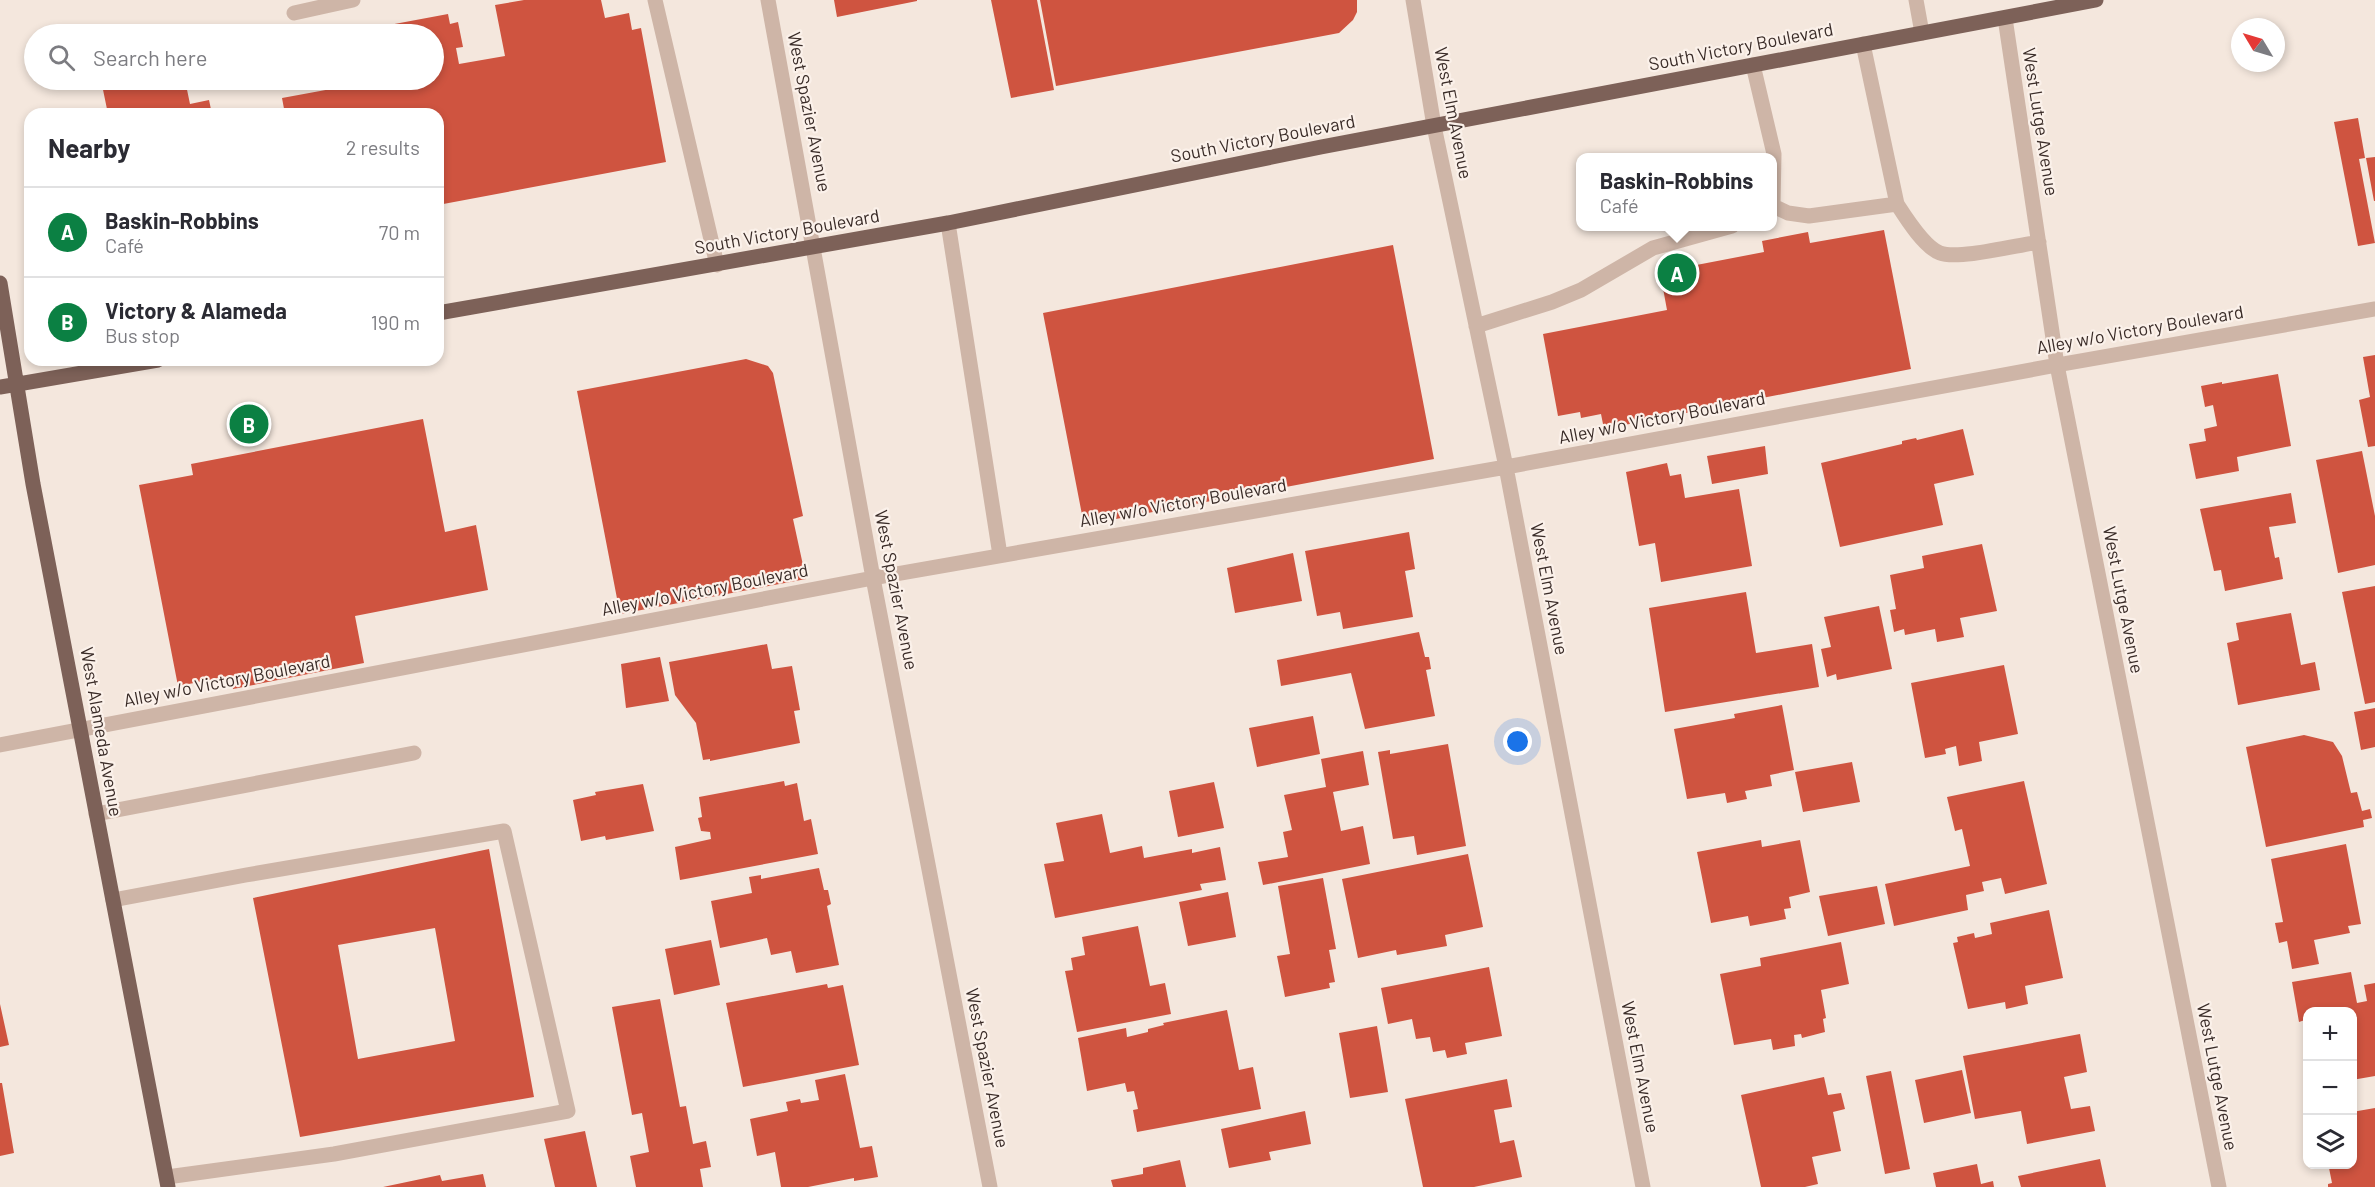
<!DOCTYPE html>
<meta charset="utf-8">
<style>
:root{--surface:#fff;--page:#f7f7f7;--text:#2b2b33;--muted:#7c7c81;--line:#e1e1e2;--accent:#0b8043}
body{margin:0;font-family:Barlow,sans-serif;background:var(--page);color:var(--text)}
.controls{position:absolute;right:18px;bottom:18px;display:grid;overflow:hidden;border-radius:12px;box-shadow:0 3px 9px #0003}
.controls button{width:54px;height:54px;display:grid;place-items:center;padding:0;border:0;border-bottom:2px solid var(--line);background:var(--surface);color:var(--text);font:30px sans-serif}
.compass{position:absolute;left:2231px;top:18px;width:54px;height:54px;border-radius:50%;background:var(--surface);box-shadow:0 3px 9px #0003;rotate:308deg}
.you{position:absolute;left:1518px;top:742px;width:21px;height:21px;margin:-15px;border:4px solid #fff;border-radius:50%;background:#1a73e8;box-shadow:0 0 0 9px #1a73e833}
.badge{display:grid;place-items:center;width:39px;height:39px;border-radius:50%;background:var(--accent);color:#fff;font-size:20px;font-weight:700}
.pin{position:absolute;translate:-50% -50%;border:3px solid #fff;box-shadow:0 2px 6px #0006}
.popup{position:absolute;left:1576px;top:153px;width:201px;height:78px;box-sizing:border-box;display:grid;place-content:center;border-radius:12px;background:var(--surface);filter:drop-shadow(0 2px 4px #0005);font-size:20px;white-space:nowrap;color:var(--muted)}
.popup b{font-size:22px;color:var(--text)}
.popup::after{content:'';position:absolute;left:50%;top:100%;margin-left:-12px;border:12px solid transparent;border-top-color:var(--surface)}
.list{margin:0;padding:0;list-style:none}
h2{display:flex;justify-content:space-between;align-items:center;height:78px;margin:0;padding:0 24px;font-size:26px}
h2 small{font-size:20px;font-weight:400;color:var(--muted)}
.list li{display:grid;grid-template-columns:39px 1fr auto;gap:18px;align-items:center;box-sizing:border-box;height:90px;padding:0 24px;border-top:2px solid var(--line)}
.list b{display:block;font-size:22px;white-space:nowrap}
.list p{margin:0;font-size:20px;white-space:nowrap;color:var(--muted)}
.list em{font-size:20px;font-style:normal;color:var(--muted)}
.icon{flex:none;width:33px;height:33px;fill:none;stroke:currentColor;stroke-width:2;stroke-linecap:round;stroke-linejoin:round}
.map{position:relative;flex:none;width:2375px;height:1187px;overflow:hidden}
.search{position:absolute;background:var(--surface);box-shadow:0 3px 9px #0003;left:24px;top:24px;width:420px;height:66px;display:flex;align-items:center;gap:15px;box-sizing:border-box;padding:0 21px;border-radius:33px;color:var(--muted);font-size:22px}
.panel{position:absolute;background:var(--surface);box-shadow:0 3px 9px #0003;left:24px;top:108px;width:420px;height:258px;border-radius:18px}
.map>svg:first-child{display:block}
.building{fill:#cf5440;fill-rule:evenodd}
.lines{fill:none;stroke-linecap:round;stroke-linejoin:round}
.minor{stroke:#ceb5a7;stroke-width:15}
.major{stroke:#7d6158;stroke-width:15}
.labels{text-anchor:middle;stroke-width:4.5;stroke-linejoin:round;paint-order:stroke}
.street-label{font-size:18px;fill:#3a2c28;stroke:#fbf1ea}
</style>
<div class="map">
<svg width="2375" height="1187" viewBox="0 0 2375 1187">
<rect width="100%" height="100%" fill="#f4e7dd"/>
<!-- building -->
<path class="building" d="M 524,0 L 601,0 L 605,18 L 629,13 L 632,30 L 641,28 L 666,162 L 438,205 L 438,114 L 285,114 L 282,98 L 380,80 L 434,80 L 434,34 L 375,34 L 373,28 L 448,14 L 450,24 L 458,22 L 463,47 L 456,48 L 459,64 L 505,56 L 495,5 Z
M 834,0 L 917,0 L 917,1 L 837,17 Z
M 991,0 L 1037,0 L 1054,90 L 1011,98 Z
M 1040,0 L 1357,0 L 1357,12 L 1353,20 L 1339,33 L 1056,86 Z
M 101,80 L 185,80 L 190,104 L 209,100 L 212,114 L 108,114 Z
M 2358,118 L 2365,158 L 2359,159 L 2375,243 L 2358,246 L 2334,122 Z
M 2375,157 L 2375,201 L 2374,201 L 2366,158 Z
M 1884,230 L 1911,369 L 1604,429 L 1601,414 L 1581,418 L 1580,412 L 1558,416 L 1543,334 L 1667,310 L 1660,272 L 1764,252 L 1762,241 L 1808,232 L 1810,243 Z
M 1393,245 L 1434,459 L 1084,525 L 1043,313 Z
M 2375,355 L 2375,446 L 2368,447 L 2359,400 L 2370,397 L 2363,357 Z
M 746,359 L 768,366 L 773,373 L 803,516 L 793,519 L 806,579 L 620,614 L 577,391 Z
M 2278,374 L 2291,446 L 2237,457 L 2239,471 L 2196,479 L 2189,444 L 2206,441 L 2204,429 L 2217,426 L 2213,405 L 2205,407 L 2201,386 L 2222,382 L 2222,384 Z
M 423,419 L 445,532 L 476,525 L 488,590 L 355,616 L 364,663 L 233,689 L 231,676 L 178,686 L 139,485 L 193,475 L 191,464 Z
M 1963,429 L 1974,475 L 1934,484 L 1943,525 L 1840,547 L 1821,463 L 1902,444 L 1902,441 L 1916,438 L 1917,440 Z
M 1765,446 L 1768,474 L 1712,484 L 1707,456 Z
M 2362,451 L 2375,516 L 2375,565 L 2338,573 L 2316,460 Z
M 1667,463 L 1670,476 L 1681,474 L 1685,498 L 1739,489 L 1752,566 L 1661,582 L 1655,543 L 1639,546 L 1626,472 Z
M 2291,493 L 2296,523 L 2269,527 L 2275,558 L 2279,557 L 2283,579 L 2225,591 L 2221,570 L 2214,571 L 2200,509 Z
M 1409,532 L 1415,569 L 1405,571 L 1413,617 L 1343,629 L 1340,612 L 1317,616 L 1305,551 Z
M 1982,544 L 1997,611 L 1960,618 L 1964,637 L 1937,642 L 1935,629 L 1905,635 L 1904,629 L 1894,632 L 1890,610 L 1896,609 L 1890,575 L 1924,568 L 1922,556 Z
M 1293,553 L 1302,601 L 1235,613 L 1227,568 Z
M 2375,586 L 2375,702 L 2365,704 L 2342,592 Z
M 1746,592 L 1756,653 L 1812,644 L 1819,687 L 1665,712 L 1649,608 Z
M 1879,606 L 1892,669 L 1837,680 L 1836,674 L 1827,677 L 1821,649 L 1831,647 L 1824,617 Z
M 2291,613 L 2301,665 L 2315,662 L 2320,690 L 2238,705 L 2227,643 L 2239,640 L 2236,623 Z
M 1419,632 L 1425,657 L 1429,657 L 1431,669 L 1426,670 L 1435,716 L 1365,729 L 1351,673 L 1281,686 L 1277,660 Z
M 767,644 L 772,669 L 792,666 L 800,710 L 794,711 L 800,743 L 710,761 L 710,759 L 703,760 L 696,723 L 675,695 L 669,662 Z
M 660,657 L 669,701 L 626,708 L 621,664 Z
M 2004,665 L 2018,734 L 1979,742 L 1982,761 L 1959,766 L 1956,746 L 1945,749 L 1946,754 L 1925,758 L 1911,683 Z
M 1782,705 L 1794,770 L 1770,775 L 1772,786 L 1745,791 L 1747,799 L 1727,803 L 1725,793 L 1687,799 L 1674,729 L 1735,718 L 1734,714 Z
M 2375,708 L 2375,747 L 2361,750 L 2354,712 Z
M 1313,716 L 1320,754 L 1257,767 L 1249,728 Z
M 2304,735 L 2333,742 L 2342,756 L 2351,793 L 2357,792 L 2362,811 L 2370,809 L 2372,818 L 2363,820 L 2364,827 L 2266,847 L 2246,747 Z
M 1448,744 L 1466,846 L 1417,855 L 1414,836 L 1393,839 L 1378,752 L 1390,750 L 1390,754 Z
M 1363,751 L 1369,785 L 1333,792 L 1341,831 L 1363,826 L 1370,864 L 1263,885 L 1258,862 L 1288,857 L 1283,832 L 1292,830 L 1284,795 L 1326,787 L 1321,759 Z
M 1852,762 L 1860,802 L 1803,812 L 1795,772 Z
M 784,781 L 785,786 L 797,783 L 804,821 L 811,819 L 818,854 L 680,880 L 675,847 L 711,839 L 710,832 L 701,831 L 698,818 L 702,817 L 699,797 Z
M 2024,781 L 2047,884 L 2005,894 L 2001,878 L 1982,882 L 1984,891 L 1966,895 L 1968,910 L 1894,926 L 1885,884 L 1970,866 L 1962,829 L 1955,831 L 1947,797 Z
M 1214,782 L 1224,828 L 1178,837 L 1169,791 Z
M 643,784 L 654,831 L 606,840 L 605,836 L 581,841 L 573,800 L 596,795 L 595,792 Z
M 1102,814 L 1110,853 L 1142,846 L 1144,858 L 1192,849 L 1192,853 L 1220,847 L 1226,880 L 1200,884 L 1202,890 L 1055,918 L 1044,864 L 1064,861 L 1056,823 Z
M 1761,840 L 1762,847 L 1800,840 L 1810,892 L 1789,897 L 1791,908 L 1784,909 L 1786,919 L 1750,926 L 1748,916 L 1711,923 L 1697,852 Z
M 2346,844 L 2361,924 L 2348,926 L 2350,933 L 2314,940 L 2319,964 L 2292,969 L 2287,941 L 2279,943 L 2275,923 L 2283,922 L 2271,859 Z
M 489,849 L 534,1097 L 300,1137 L 253,898 ZM 435,928 L 455,1041 L 358,1059 L 338,945 Z
M 1468,854 L 1483,927 L 1445,935 L 1447,946 L 1397,955 L 1396,950 L 1358,958 L 1342,879 Z
M 819,868 L 824,890 L 828,890 L 831,904 L 827,906 L 839,965 L 796,973 L 791,951 L 771,955 L 767,938 L 720,948 L 711,901 L 752,893 L 749,877 L 761,875 L 761,879 Z
M 1323,878 L 1336,949 L 1329,950 L 1335,982 L 1329,983 L 1330,988 L 1285,997 L 1277,956 L 1290,954 L 1278,886 Z
M 1877,886 L 1885,924 L 1828,936 L 1819,896 Z
M 1228,892 L 1236,937 L 1188,946 L 1179,902 Z
M 2049,910 L 2063,978 L 2025,986 L 2028,1004 L 2006,1009 L 2005,1002 L 1968,1009 L 1953,943 L 1958,942 L 1957,937 L 1974,933 L 1975,938 L 1992,934 L 1990,923 Z
M 1138,926 L 1150,986 L 1165,983 L 1171,1014 L 1077,1032 L 1065,971 L 1073,970 L 1071,958 L 1085,955 L 1082,937 Z
M 711,940 L 720,985 L 674,995 L 665,949 Z
M 1841,942 L 1849,984 L 1821,990 L 1826,1018 L 1823,1019 L 1825,1032 L 1802,1038 L 1801,1034 L 1794,1035 L 1795,1046 L 1773,1050 L 1771,1039 L 1734,1045 L 1720,974 L 1761,966 L 1760,958 Z
M 1489,967 L 1502,1036 L 1465,1043 L 1467,1054 L 1447,1058 L 1445,1050 L 1433,1052 L 1430,1037 L 1416,1039 L 1412,1019 L 1388,1024 L 1381,988 Z
M 2351,972 L 2357,1003 L 2367,1001 L 2364,985 L 2375,983 L 2375,1076 L 2352,1080 L 2352,1012 L 2308,1012 L 2306,1026 L 2305,1020 L 2299,1022 L 2292,982 Z
M 827,984 L 828,988 L 843,985 L 859,1065 L 743,1087 L 726,1003 Z
M 660,999 L 680,1107 L 686,1106 L 693,1144 L 706,1141 L 711,1167 L 700,1169 L 703,1187 L 636,1187 L 630,1156 L 649,1152 L 642,1113 L 632,1115 L 612,1007 Z
M 0,1004 L 9,1045 L 0,1047 Z
M 1227,1010 L 1239,1070 L 1253,1067 L 1261,1109 L 1137,1132 L 1133,1110 L 1138,1109 L 1134,1091 L 1127,1092 L 1125,1083 L 1087,1091 L 1078,1038 L 1126,1028 L 1127,1037 L 1148,1032 L 1148,1029 L 1164,1025 L 1163,1023 Z
M 1377,1026 L 1388,1092 L 1350,1098 L 1339,1033 Z
M 2080,1034 L 2087,1072 L 2064,1077 L 2071,1109 L 2090,1106 L 2095,1131 L 2027,1144 L 2021,1111 L 1975,1119 L 1963,1056 Z
M 1962,1070 L 1971,1113 L 1924,1123 L 1915,1080 Z
M 1891,1071 L 1910,1169 L 1885,1174 L 1866,1076 Z
M 845,1074 L 860,1148 L 872,1146 L 878,1177 L 854,1181 L 854,1178 L 808,1187 L 781,1187 L 775,1152 L 757,1156 L 750,1119 L 788,1111 L 786,1102 L 800,1099 L 801,1103 L 819,1100 L 815,1080 Z
M 1824,1077 L 1828,1095 L 1841,1093 L 1845,1109 L 1833,1112 L 1841,1151 L 1812,1157 L 1818,1184 L 1805,1187 L 1761,1187 L 1741,1095 Z
M 1507,1079 L 1512,1107 L 1494,1110 L 1500,1143 L 1514,1140 L 1522,1177 L 1474,1187 L 1423,1187 L 1405,1099 Z
M 0,1083 L 2,1083 L 14,1153 L 0,1156 Z
M 2375,1108 L 2375,1187 L 2328,1187 L 2328,1184 L 2332,1183 L 2329,1168 L 2334,1168 L 2334,1164 L 2352,1164 L 2352,1112 Z
M 1305,1111 L 1311,1144 L 1269,1152 L 1271,1160 L 1229,1168 L 1221,1129 Z
M 585,1131 L 597,1187 L 555,1187 L 544,1139 Z
M 2100,1159 L 2106,1187 L 2021,1187 L 2018,1176 Z
M 1180,1160 L 1186,1187 L 1113,1187 L 1111,1180 L 1143,1174 L 1143,1168 Z
M 1977,1164 L 1981,1184 L 1993,1181 L 1994,1187 L 1936,1187 L 1933,1173 Z
M 483,1174 L 486,1187 L 383,1187 L 440,1175 L 442,1181 Z"/>
<g class="lines">
<!-- minor -->
<path class="minor" d="M 655,0 L 717,265
M 768,0 L 873,578 L 990,1187
M 1413,0 L 1434,126 L 1506,467 L 1643,1187
M 1916,0 L 1922,33
M 294,13 L 353,0
M 2005,18 L 2057,365 L 2219,1187
M 1863,44 L 1897,204
M 1753,65 L 1774,154 L 1773,204
M 1773,206 L 1788,213 L 1809,216 L 1897,204 C 1906,218 1924,247 1940,253 C 1958,260 2017,245 2039,242
M 948,223 L 1000,555
M 1476,326 L 1552,302 L 1581,290 L 1653,248 L 1732,226
M 0,745 L 873,578 L 1506,467 L 2057,365 L 2375,309
M 96,814 L 414,753
M 113,900 L 246,875 L 504,831 L 568,1111 L 334,1154 L 167,1177"/>
<!-- major -->
<path class="major" d="M 0,283 L 33,484 L 168,1187
M 438,313 L 948,223 L 1321,147 L 2096,0
M 0,387 L 158,360"/>
</g>
<g class="labels">
<!-- street labels -->
<g class="street-label">
<text transform="translate(1741 47) rotate(-11)" y="6">South Victory Boulevard</text>
<text transform="translate(809 112) rotate(79)" y="6">West Spazier Avenue</text>
<text transform="translate(1453 113) rotate(79)" y="6">West Elm Avenue</text>
<text transform="translate(2040 122) rotate(81)" y="6">West Lutge Avenue</text>
<text transform="translate(1263 139) rotate(-11)" y="6">South Victory Boulevard</text>
<text transform="translate(787 232) rotate(-10)" y="6">South Victory Boulevard</text>
<text transform="translate(2140 330) rotate(-10)" y="6">Alley w/o Victory Boulevard</text>
<text transform="translate(1662 418) rotate(-11)" y="6">Alley w/o Victory Boulevard</text>
<text transform="translate(1183 503) rotate(-10)" y="6">Alley w/o Victory Boulevard</text>
<text transform="translate(1549 589) rotate(79)" y="6">West Elm Avenue</text>
<text transform="translate(705 590) rotate(-11)" y="6">Alley w/o Victory Boulevard</text>
<text transform="translate(896 590) rotate(79)" y="6">West Spazier Avenue</text>
<text transform="translate(2123 600) rotate(79)" y="6">West Lutge Avenue</text>
<text transform="translate(227 681) rotate(-11)" y="6">Alley w/o Victory Boulevard</text>
<text transform="translate(101 732) rotate(80)" y="6">West Alameda Avenue</text>
<text transform="translate(1640 1067) rotate(79)" y="6">West Elm Avenue</text>
<text transform="translate(987 1068) rotate(79)" y="6">West Spazier Avenue</text>
<text transform="translate(2217 1077) rotate(79)" y="6">West Lutge Avenue</text>
</g>
</g>
</svg>
<div class="controls">
<button>+</button>
<button>−</button>
<button><svg class="icon" aria-label="layers" viewBox="0 0 24 24"><path d="M12 4l9 5-9 5-9-5zM3 14l9 5 9-5"/></svg></button>
</div>
<svg class="compass" viewBox="-18 -18 36 36"><path d="M0-13l5 13h-10z" fill="#e53935"/><path d="M0 13l5-13h-10z" fill="#7c7c81"/></svg>
<div class="you"></div>
<div class="pin badge" style="left:1677px;top:273px">A</div>
<div class="popup"><b>Baskin-Robbins</b>Café</div>
<div class="pin badge" style="left:249px;top:424px">B</div>
<div class="search"><svg class="icon" aria-label="search" viewBox="0 0 24 24"><circle cx="10" cy="10" r="6"/><path d="M15 15l6 6"/></svg>Search here</div>
<section class="panel">
<h2>Nearby<small>2 results</small></h2>
<ul class="list">
<li><span class="badge">A</span><div><b>Baskin-Robbins</b><p>Café</p></div><em>70 m</em></li>
<li><span class="badge">B</span><div><b>Victory &amp; Alameda</b><p>Bus stop</p></div><em>190 m</em></li>
</ul>
</section>
</div>
